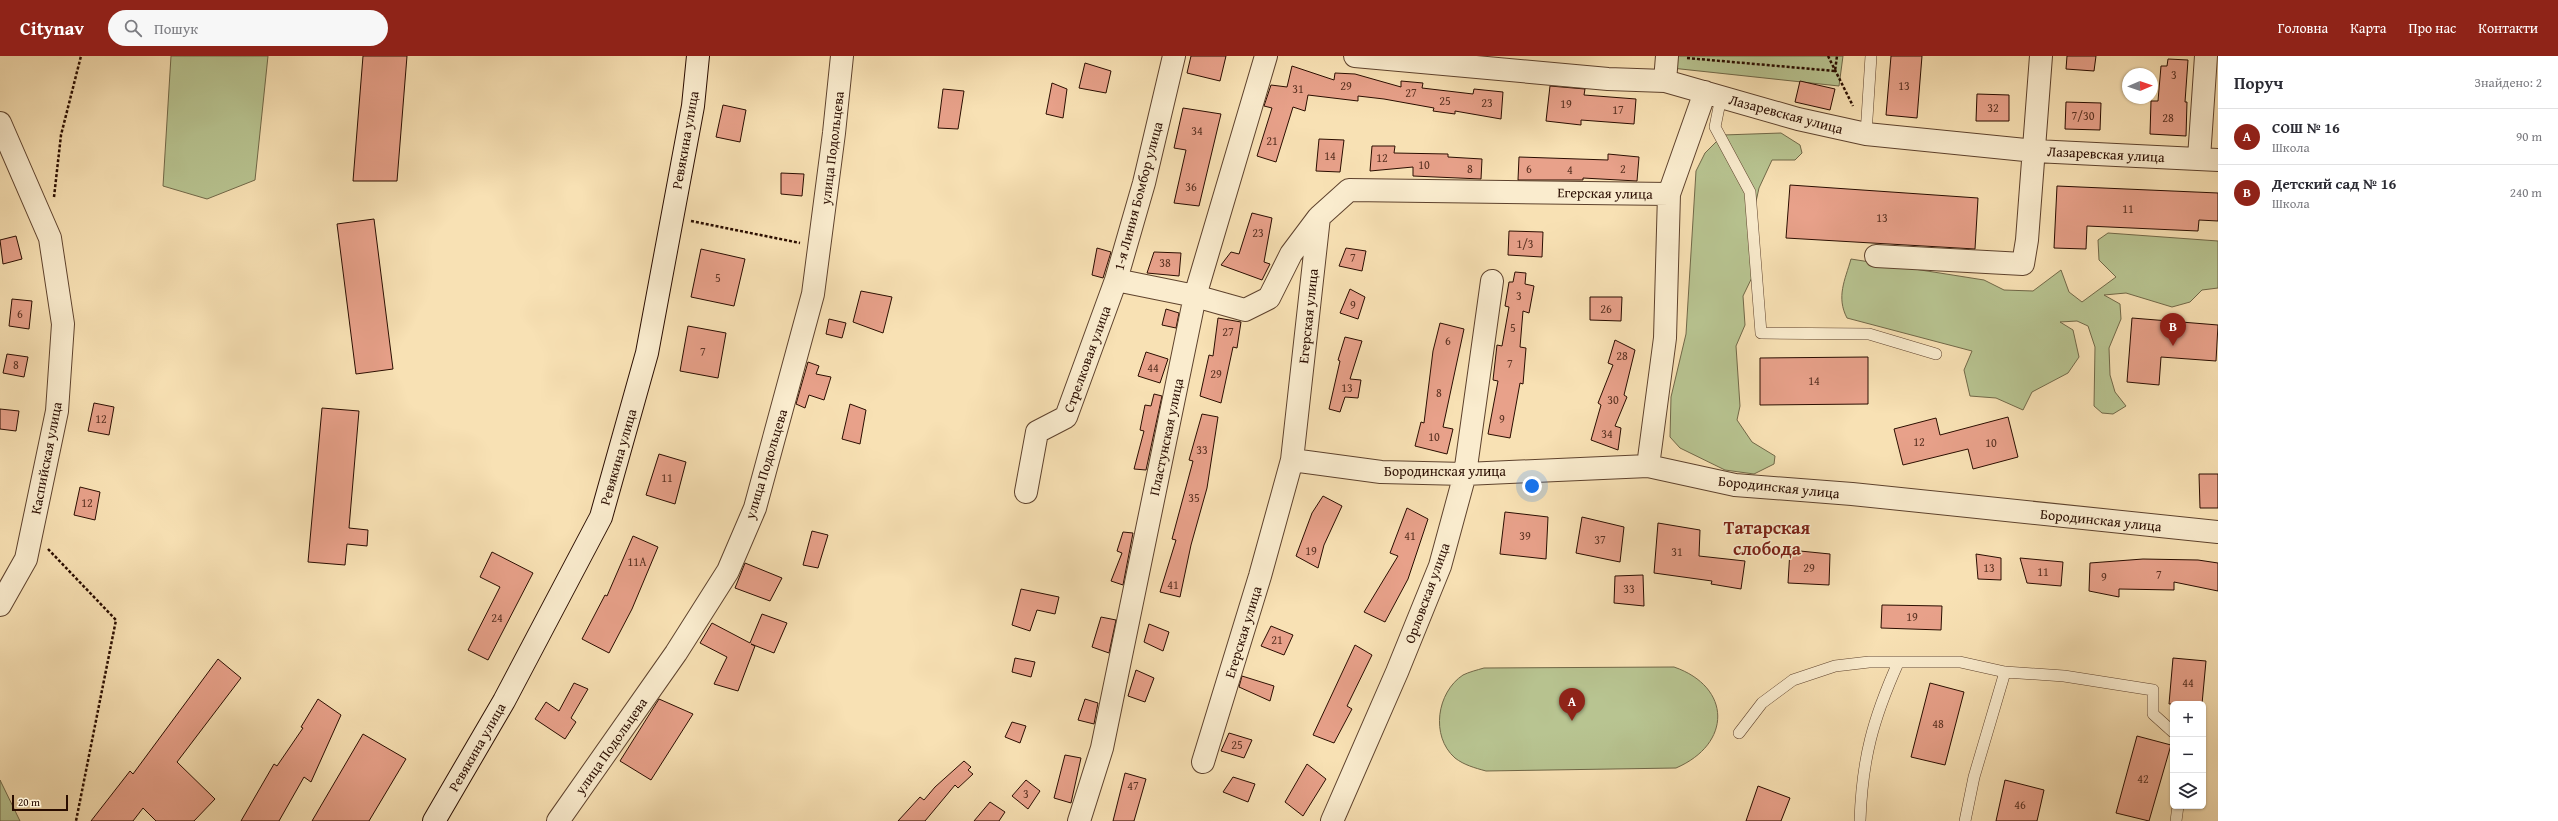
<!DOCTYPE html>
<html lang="uk">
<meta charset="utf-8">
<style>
:root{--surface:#fff;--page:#f7f7f7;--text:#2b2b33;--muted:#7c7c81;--line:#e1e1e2;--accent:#8f2418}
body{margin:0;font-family:"Gentium Book Plus",serif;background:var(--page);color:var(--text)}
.controls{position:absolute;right:12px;bottom:12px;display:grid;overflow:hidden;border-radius:6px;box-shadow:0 1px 3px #0004}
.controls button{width:36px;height:36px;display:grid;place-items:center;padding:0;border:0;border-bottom:1px solid var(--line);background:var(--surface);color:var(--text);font:20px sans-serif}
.compass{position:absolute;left:2122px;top:12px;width:36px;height:36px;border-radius:50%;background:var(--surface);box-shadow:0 1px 3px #0004;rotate:88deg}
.scale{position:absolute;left:12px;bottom:10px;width:56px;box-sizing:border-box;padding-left:4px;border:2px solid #2a0d00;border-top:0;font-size:11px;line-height:14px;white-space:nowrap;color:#2a0d00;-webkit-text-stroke:3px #faecce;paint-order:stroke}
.you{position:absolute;left:1532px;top:430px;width:14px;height:14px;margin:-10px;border:3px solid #fff;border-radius:50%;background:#1a73e8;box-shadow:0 0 0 6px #1a73e833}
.badge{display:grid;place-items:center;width:26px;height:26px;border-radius:50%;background:var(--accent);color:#fff;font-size:13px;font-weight:700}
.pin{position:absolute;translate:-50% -33px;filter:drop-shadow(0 1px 2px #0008)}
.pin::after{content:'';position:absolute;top:21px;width:14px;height:12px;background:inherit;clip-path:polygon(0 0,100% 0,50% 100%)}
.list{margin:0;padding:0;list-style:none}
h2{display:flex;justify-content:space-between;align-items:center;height:52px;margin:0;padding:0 16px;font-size:17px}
h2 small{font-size:13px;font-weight:400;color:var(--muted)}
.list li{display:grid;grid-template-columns:26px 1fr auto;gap:12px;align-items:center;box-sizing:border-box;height:56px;padding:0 16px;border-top:1px solid var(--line)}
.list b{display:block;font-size:15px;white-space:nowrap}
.list p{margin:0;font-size:13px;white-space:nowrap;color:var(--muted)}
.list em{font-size:13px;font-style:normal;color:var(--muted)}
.icon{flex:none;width:22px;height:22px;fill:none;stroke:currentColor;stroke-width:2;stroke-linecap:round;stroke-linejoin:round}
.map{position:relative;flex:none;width:2218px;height:765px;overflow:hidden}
header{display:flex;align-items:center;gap:24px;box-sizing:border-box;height:56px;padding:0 20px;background:var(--accent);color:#fff}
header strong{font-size:19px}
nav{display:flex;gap:22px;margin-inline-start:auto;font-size:14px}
.search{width:280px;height:36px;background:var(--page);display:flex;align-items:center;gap:10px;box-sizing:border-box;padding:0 14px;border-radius:22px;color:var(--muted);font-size:15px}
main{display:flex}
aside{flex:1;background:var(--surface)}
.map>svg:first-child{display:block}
.green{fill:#b8c491;stroke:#716848}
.building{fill:#e8a18a;stroke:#2a0d00}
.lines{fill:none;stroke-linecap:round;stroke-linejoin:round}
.lane-casing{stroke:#5e422d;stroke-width:12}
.street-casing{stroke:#5e422d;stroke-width:24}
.secondary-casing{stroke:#2a0d00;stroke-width:24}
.path{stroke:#2a0d00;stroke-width:2.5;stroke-dasharray:3 2;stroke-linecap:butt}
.lane{stroke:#faecce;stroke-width:11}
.street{stroke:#faecce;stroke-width:22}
.secondary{stroke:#faecce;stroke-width:22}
.labels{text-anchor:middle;stroke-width:3;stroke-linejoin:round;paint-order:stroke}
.number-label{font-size:12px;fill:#5a3222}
.street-label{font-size:14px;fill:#2a0d00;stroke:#faecce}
.district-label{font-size:18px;font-weight:bold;fill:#7a1f14;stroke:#faecce}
</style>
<header>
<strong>Citynav</strong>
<div class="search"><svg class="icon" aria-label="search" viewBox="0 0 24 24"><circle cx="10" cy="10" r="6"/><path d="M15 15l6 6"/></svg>Пошук</div>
<nav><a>Головна</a><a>Карта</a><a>Про нас</a><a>Контакти</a></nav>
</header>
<main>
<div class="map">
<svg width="2218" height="765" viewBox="0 0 2218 765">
<rect width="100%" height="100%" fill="#f8e1b4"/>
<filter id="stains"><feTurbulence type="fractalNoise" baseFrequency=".005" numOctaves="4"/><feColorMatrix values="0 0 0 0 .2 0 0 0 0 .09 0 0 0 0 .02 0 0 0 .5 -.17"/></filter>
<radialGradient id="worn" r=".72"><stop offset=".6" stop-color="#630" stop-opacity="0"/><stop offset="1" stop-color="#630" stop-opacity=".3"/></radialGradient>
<!-- green -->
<path class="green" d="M 171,0 L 268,0 L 255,124 L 207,143 L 163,130 Z
M 1663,0 L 1843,0 L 1839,30 L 1662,11 Z
M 1781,77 L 1800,89 L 1802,97 L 1795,104 L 1772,104 L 1759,132 L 1753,159 L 1758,209 L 1743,240 L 1745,269 L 1736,290 L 1740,350 L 1737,364 L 1752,386 L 1775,400 L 1774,408 L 1754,418 L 1725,414 L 1680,392 L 1670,381 L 1671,341 L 1686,278 L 1696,115 L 1705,97 L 1723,79 Z
M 2108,177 L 2218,185 L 2218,232 L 2202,234 L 2190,246 L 2172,251 L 2126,237 L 2104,239 L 2120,248 L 2121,263 L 2109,292 L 2110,319 L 2115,336 L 2126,350 L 2113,358 L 2102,357 L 2094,350 L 2095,291 L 2088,270 L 2077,265 L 2060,266 L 2073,274 L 2079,301 L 2068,317 L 2032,336 L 2023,354 L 1996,342 L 1970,340 L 1964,314 L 1972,295 L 1847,262 C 1836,241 1845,224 1851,203 L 1984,224 L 2004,234 L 2033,235 L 2061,214 L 2069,236 L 2082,246 L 2116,221 L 2099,204 L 2098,184 Z
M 1674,611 C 1732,631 1732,688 1676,712 L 1486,715 C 1475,712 1464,709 1455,702 C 1430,680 1437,636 1463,619 C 1469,616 1477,614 1484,612 Z
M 0,724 L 20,765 L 0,765 Z"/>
<!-- building -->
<path class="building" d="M 363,0 L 407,0 L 397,125 L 353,125 Z
M 1191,0 L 1226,0 L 1220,25 L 1187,17 Z
M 1891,0 L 1922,0 L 1917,62 L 1886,59 Z
M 2067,0 L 2096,0 L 2094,15 L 2066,13 Z
M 2168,3 L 2188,4 L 2185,46 L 2187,46 L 2186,80 L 2150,78 L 2151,45 L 2158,45 L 2161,10 L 2167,10 Z
M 1085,7 L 1111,15 L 1106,37 L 1079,32 Z
M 1292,10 L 1334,24 L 1335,17 L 1355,18 L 1401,31 L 1401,25 L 1423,27 L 1422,32 L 1473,38 L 1474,33 L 1503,36 L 1501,63 L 1455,55 L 1455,58 L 1433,55 L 1434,52 L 1384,43 L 1358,40 L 1358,45 L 1308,39 L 1305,55 L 1293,51 L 1276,106 L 1257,100 L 1272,52 L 1264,50 L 1271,29 L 1287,31 Z
M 1800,25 L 1835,33 L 1830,54 L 1795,46 Z
M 1052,27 L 1067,33 L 1063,62 L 1046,58 Z
M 1550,30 L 1585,33 L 1584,39 L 1636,43 L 1634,68 L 1581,64 L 1581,69 L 1546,65 Z
M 943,33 L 964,35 L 958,73 L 938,72 Z
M 1977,38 L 2009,39 L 2009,65 L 1976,65 Z
M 2066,46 L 2101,47 L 2100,74 L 2065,73 Z
M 723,49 L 746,54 L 740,86 L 716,81 Z
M 1183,52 L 1221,58 L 1199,150 L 1174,147 L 1186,94 L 1174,92 Z
M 1319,83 L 1344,84 L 1340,116 L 1316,115 Z
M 1372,90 L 1395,90 L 1394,97 L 1448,98 L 1448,101 L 1482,103 L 1481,123 L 1413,120 L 1413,111 L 1370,115 Z
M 1608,98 L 1639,101 L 1637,125 L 1583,122 L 1583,124 L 1518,124 L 1519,101 L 1608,104 Z
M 781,117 L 804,118 L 802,140 L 781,138 Z
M 1790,129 L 1978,142 L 1975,193 L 1786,182 Z
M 2057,130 L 2218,137 L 2218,165 L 2199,164 L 2198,175 L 2087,170 L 2086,193 L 2054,192 Z
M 1252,157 L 1272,162 L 1264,206 L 1270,208 L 1262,224 L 1221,209 L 1231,196 L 1239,198 Z
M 374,163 L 393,313 L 356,318 L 337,168 Z
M 1509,175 L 1543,176 L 1542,201 L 1508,199 Z
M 16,180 L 22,203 L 3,208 L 0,184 Z
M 1097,192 L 1111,196 L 1103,222 L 1092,219 Z
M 1346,192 L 1366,195 L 1362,215 L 1339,210 Z
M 701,193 L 745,203 L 734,250 L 691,241 Z
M 1154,196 L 1181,197 L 1179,220 L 1147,217 Z
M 1515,216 L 1526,217 L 1525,228 L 1534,230 L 1529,257 L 1523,255 L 1520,291 L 1526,292 L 1523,328 L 1520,327 L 1510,382 L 1488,378 L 1498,325 L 1493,324 L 1497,289 L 1502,290 L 1509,251 L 1505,250 L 1509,226 L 1513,226 Z
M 1350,233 L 1365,241 L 1358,263 L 1340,257 Z
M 861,235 L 892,241 L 883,277 L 853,266 Z
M 1590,241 L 1622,241 L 1621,265 L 1590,264 Z
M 12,243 L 32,245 L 29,273 L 9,270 Z
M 1166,253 L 1179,257 L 1176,272 L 1162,269 Z
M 1218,262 L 1241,266 L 1237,292 L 1233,291 L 1221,347 L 1200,340 L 1209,299 L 1213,300 Z
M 2132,262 L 2218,269 L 2216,305 L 2161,301 L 2159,329 L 2127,326 Z
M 829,263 L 846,267 L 842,282 L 826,278 Z
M 1440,267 L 1464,273 L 1443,371 L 1453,373 L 1447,398 L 1415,390 L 1421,366 L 1424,367 L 1433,295 Z
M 688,270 L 726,277 L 718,322 L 680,315 Z
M 1345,281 L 1362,285 L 1350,323 L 1361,324 L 1358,342 L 1345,341 L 1340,356 L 1329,353 L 1340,305 L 1338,304 Z
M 1615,284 L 1635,294 L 1624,339 L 1627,341 L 1615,370 L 1621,372 L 1618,394 L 1591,384 L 1601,349 L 1598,347 L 1613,309 L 1608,307 Z
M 1146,296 L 1168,303 L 1160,327 L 1138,320 Z
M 7,298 L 28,301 L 24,321 L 3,317 Z
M 1868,301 L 1868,348 L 1760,349 L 1760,302 Z
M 808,306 L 819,310 L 816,318 L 831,321 L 824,344 L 809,339 L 805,352 L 796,348 Z
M 1154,338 L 1162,340 L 1146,414 L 1134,413 L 1144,375 L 1140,374 L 1145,349 L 1151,350 Z
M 94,347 L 114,351 L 109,379 L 88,375 Z
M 850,348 L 866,354 L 860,388 L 842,383 Z
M 322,352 L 359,355 L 349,472 L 368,474 L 367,490 L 347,488 L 345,509 L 308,506 Z
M 0,353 L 19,355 L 16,375 L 0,373 Z
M 1202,358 L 1218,361 L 1207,432 L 1191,489 L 1180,541 L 1160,536 L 1176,484 L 1172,483 L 1193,405 L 1189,404 Z
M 2008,361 L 2018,401 L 1973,413 L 1968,393 L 1903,409 L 1894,373 L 1936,362 L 1940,379 Z
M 659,398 L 686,406 L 675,448 L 646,439 Z
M 2199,418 L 2218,418 L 2218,452 L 2200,452 Z
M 80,431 L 100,436 L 95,464 L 74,459 Z
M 1323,440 L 1342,450 L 1324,489 L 1318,512 L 1296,500 L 1312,457 Z
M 1407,452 L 1428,463 L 1408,523 L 1385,566 L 1364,556 L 1398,500 L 1390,497 Z
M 1505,456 L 1548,461 L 1546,503 L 1500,498 Z
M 1582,461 L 1624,471 L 1620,506 L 1576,497 Z
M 1658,467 L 1700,474 L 1699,500 L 1745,505 L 1741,533 L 1711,528 L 1712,525 L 1654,517 Z
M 812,475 L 828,479 L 818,512 L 803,509 Z
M 1123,476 L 1133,477 L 1123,529 L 1111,525 L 1122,497 L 1117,495 Z
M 633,480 L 658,491 L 632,553 L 609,597 L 582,583 L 605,539 L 607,540 Z
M 1790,494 L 1830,498 L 1829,529 L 1788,527 Z
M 492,496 L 533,517 L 488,604 L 468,594 L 500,531 L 480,521 Z
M 1976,498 L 2001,502 L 2001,524 L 1978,523 Z
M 2020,502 L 2063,506 L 2061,530 L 2027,527 Z
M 2143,503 L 2198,504 L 2218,507 L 2218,535 L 2174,526 L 2174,534 L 2119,533 L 2119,541 L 2089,535 L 2090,507 Z
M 745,507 L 782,522 L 770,545 L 735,532 Z
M 1643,519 L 1644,550 L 1614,547 L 1615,520 Z
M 1021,533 L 1059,541 L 1055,558 L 1037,554 L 1030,575 L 1012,569 Z
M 1882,549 L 1942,550 L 1941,574 L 1881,572 Z
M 762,558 L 787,567 L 774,597 L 751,588 L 755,590 L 738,635 L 714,628 L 727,601 L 700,587 L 712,567 L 750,587 Z
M 1101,561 L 1116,564 L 1109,597 L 1092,591 Z
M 1149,568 L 1169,576 L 1163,595 L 1144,586 Z
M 1271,570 L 1293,579 L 1284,599 L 1261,590 Z
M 1355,589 L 1372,599 L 1347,650 L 1352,653 L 1334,687 L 1313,679 Z
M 1015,602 L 1035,606 L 1031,621 L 1012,616 Z
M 2173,602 L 2206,605 L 2202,648 L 2169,648 Z
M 218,603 L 241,622 L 177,706 L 215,743 L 194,765 L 156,765 L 143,752 L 133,765 L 91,765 L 130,715 L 133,718 Z
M 1136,614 L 1154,622 L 1145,646 L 1128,640 Z
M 1242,620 L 1274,630 L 1270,645 L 1239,631 Z
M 574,627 L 588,633 L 571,662 L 576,666 L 565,683 L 535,663 L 546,646 L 559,655 Z
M 1930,627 L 1964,636 L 1945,709 L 1911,701 Z
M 318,643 L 341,659 L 311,726 L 304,721 L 279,765 L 241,765 L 274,708 L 277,710 L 303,672 L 301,671 Z
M 659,643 L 693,658 L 651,724 L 620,705 Z
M 1085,643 L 1098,647 L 1094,668 L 1078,664 Z
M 1012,666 L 1026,670 L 1020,687 L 1005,681 Z
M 1229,677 L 1252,684 L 1244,702 L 1221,695 Z
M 363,678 L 406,703 L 369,765 L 312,765 Z
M 2137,680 L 2171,689 L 2149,765 L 2116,757 Z
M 1065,699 L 1081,702 L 1071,747 L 1054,742 Z
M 964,705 L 971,711 L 968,714 L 973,718 L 958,732 L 955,729 L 925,765 L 898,765 L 920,741 L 924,744 L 935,731 Z
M 1307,708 L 1326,723 L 1303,760 L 1285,746 Z
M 1125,717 L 1146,723 L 1134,765 L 1113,765 Z
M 1233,721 L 1255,728 L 1248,746 L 1223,736 Z
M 1026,724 L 1040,735 L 1028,753 L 1012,740 Z
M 2005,724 L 2044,734 L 2037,765 L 1996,765 Z
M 1758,730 L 1790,742 L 1781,765 L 1746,765 Z
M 990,746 L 1005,756 L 999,765 L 974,765 Z"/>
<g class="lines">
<defs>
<path id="lane" d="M 1721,41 L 1715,71 L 1750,136 L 1761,277 L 1869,278 L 1936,298
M 1866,78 L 1871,0
M 1739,677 L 1762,647 L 1793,624 L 1835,610 L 1869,606 L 1960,606 L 2005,616 L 2064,620 L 2153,634 L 2153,658 L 2173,676
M 1860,765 C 1862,703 1873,663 1898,607
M 1965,765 L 1974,721 L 2005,616
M 2176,765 L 2178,750"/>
<path id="street" d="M 1174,0 L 1144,127 L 1116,224 L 1195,240 L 1245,254 L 1269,242 L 1291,198 L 1318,162
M 1355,0 L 1608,23 L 1665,25 L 1798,63 L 1866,78 L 2035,95 L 2218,104
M 1665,25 L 1667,0
M 0,67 L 50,182 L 63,268 L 57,355 L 26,503 L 0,549
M 2199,102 L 2206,0
M 1876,200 L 2023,208 L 2027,184 L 2041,0
M 1292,404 L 1381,416 L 1465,418 L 1648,410 L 1735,429 L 1852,438 L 2218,476
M 1648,410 L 1665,282 L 1669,138 L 1705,36
M 1026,436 L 1037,376 L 1066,361 L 1116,224
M 1203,706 L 1260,520 L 1292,404 L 1319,161 L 1349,134 L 1669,138
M 558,765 L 676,597 L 728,515 L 755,452 L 813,238 L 834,77 L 842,0
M 1079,765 L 1102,692 L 1195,240 L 1266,0
M 1332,765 L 1397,616 L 1440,510 L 1465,418 L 1492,225"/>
<path id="secondary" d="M 434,765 L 504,645 L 601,461 L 647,297 L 693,50 L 698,0"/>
</defs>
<!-- lane casing -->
<use href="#lane" class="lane-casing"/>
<!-- street casing -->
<use href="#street" class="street-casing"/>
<!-- secondary casing -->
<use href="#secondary" class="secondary-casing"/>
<!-- path -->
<path class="path" d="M 1828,0 L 1853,50
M 1687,2 L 1835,15 L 1837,0
M 54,141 L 61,79 L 81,0
M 691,165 L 800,187
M 48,493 L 116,564 L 76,765"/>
<!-- lane -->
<use href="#lane" class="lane"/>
<!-- street -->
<use href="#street" class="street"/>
<!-- secondary -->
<use href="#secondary" class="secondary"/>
</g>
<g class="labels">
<!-- number labels -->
<g class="number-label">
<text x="2174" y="23">3</text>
<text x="1346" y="34">29</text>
<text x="1904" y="34">13</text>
<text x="1298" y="37">31</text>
<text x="1411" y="41">27</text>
<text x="1445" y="49">25</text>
<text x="1487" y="51">23</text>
<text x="1566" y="52">19</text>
<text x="1993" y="56">32</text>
<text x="1618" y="58">17</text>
<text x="2083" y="64">7/30</text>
<text x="2168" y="66">28</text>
<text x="1197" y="79">34</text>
<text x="1272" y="89">21</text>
<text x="1330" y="104">14</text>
<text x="1382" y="106">12</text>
<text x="1424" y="113">10</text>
<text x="1470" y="117">8</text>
<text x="1529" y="117">6</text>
<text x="1623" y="117">2</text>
<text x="1570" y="118">4</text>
<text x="1191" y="135">36</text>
<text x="2128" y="157">11</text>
<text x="1882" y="166">13</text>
<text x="1258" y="181">23</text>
<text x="1525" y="192">1/3</text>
<text x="1353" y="206">7</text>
<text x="1165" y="211">38</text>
<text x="718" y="226">5</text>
<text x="1519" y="244">3</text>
<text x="1353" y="253">9</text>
<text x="1606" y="257">26</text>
<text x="20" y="262">6</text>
<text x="1513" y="276">5</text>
<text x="1228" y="280">27</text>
<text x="1448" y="289">6</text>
<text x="703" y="300">7</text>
<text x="1622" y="304">28</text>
<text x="1510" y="312">7</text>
<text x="16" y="313">8</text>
<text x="1153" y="316">44</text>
<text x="1216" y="322">29</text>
<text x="1814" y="329">14</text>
<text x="1347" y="336">13</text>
<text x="1439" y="341">8</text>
<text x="1613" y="348">30</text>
<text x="101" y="367">12</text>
<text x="1502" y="367">9</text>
<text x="1607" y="382">34</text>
<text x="1434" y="385">10</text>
<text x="1919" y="390">12</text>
<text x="1991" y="391">10</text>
<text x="1202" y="398">33</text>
<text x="667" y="426">11</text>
<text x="1194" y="446">35</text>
<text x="87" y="451">12</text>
<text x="1410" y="484">41</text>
<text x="1525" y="484">39</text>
<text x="1600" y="488">37</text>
<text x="1311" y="499">19</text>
<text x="1677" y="500">31</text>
<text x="637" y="510">11А</text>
<text x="1809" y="516">29</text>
<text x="1989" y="516">13</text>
<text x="2043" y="520">11</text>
<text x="2159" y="523">7</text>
<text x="2104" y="525">9</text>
<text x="1173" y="533">41</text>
<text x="1629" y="537">33</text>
<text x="1912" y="565">19</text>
<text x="497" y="566">24</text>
<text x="1277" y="588">21</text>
<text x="2188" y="631">44</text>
<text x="1938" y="672">48</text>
<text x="1237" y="693">25</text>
<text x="2143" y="727">42</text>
<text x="1133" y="734">47</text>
<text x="1026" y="742">3</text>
<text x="2020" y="753">46</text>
</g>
<!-- street labels -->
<g class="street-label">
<text transform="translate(1786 58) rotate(15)" y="5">Лазаревская улица</text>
<text transform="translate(685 84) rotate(-80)" y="5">Ревякина улица</text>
<text transform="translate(832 92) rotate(-83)" y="5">улица Подольцева</text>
<text transform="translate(2106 98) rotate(3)" y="5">Лазаревская улица</text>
<text transform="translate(1605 137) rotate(1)" y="5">Егерская улица</text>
<text transform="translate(1138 140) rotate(-75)" y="5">1-я Линия Бомбор улица</text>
<text transform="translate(1308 260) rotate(-84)" y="5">Егерская улица</text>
<text transform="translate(1087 303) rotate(-70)" y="5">Стрелковая улица</text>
<text transform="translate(1166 381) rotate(-78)" y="5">Пластунская улица</text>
<text transform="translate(618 401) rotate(-74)" y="5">Ревякина улица</text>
<text transform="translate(46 402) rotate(-79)" y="5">Каспийская улица</text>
<text transform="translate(766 408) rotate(-73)" y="5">улица Подольцева</text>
<text x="1445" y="420">Бородинская улица</text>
<text transform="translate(1779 431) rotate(6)" y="5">Бородинская улица</text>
<text transform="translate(2101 464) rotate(6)" y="5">Бородинская улица</text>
<text transform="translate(1427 537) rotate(-70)" y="5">Орловская улица</text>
<text transform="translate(1243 576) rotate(-73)" y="5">Егерская улица</text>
<text transform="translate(611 690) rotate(-55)" y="5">улица Подольцева</text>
<text transform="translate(477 691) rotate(-60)" y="5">Ревякина улица</text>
</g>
<!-- district labels -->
<g class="district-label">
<text x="1767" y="478">Татарская<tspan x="1767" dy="21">слобода</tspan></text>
</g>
</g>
<rect width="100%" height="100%" filter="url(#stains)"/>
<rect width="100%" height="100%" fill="url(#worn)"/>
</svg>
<div class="controls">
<button>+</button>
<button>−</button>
<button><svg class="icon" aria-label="layers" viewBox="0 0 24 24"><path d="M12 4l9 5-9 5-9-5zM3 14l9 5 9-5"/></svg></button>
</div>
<svg class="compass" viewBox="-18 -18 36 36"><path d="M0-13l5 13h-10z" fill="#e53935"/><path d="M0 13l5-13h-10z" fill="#7c7c81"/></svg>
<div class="scale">20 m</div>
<div class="you"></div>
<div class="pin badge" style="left:1572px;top:665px">A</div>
<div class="pin badge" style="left:2173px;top:290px">B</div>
</div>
<aside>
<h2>Поруч<small>Знайдено: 2</small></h2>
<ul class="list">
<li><span class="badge">A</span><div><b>СОШ № 16</b><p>Школа</p></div><em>90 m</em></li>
<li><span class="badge">B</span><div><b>Детский сад № 16</b><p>Школа</p></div><em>240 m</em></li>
</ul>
</aside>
</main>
